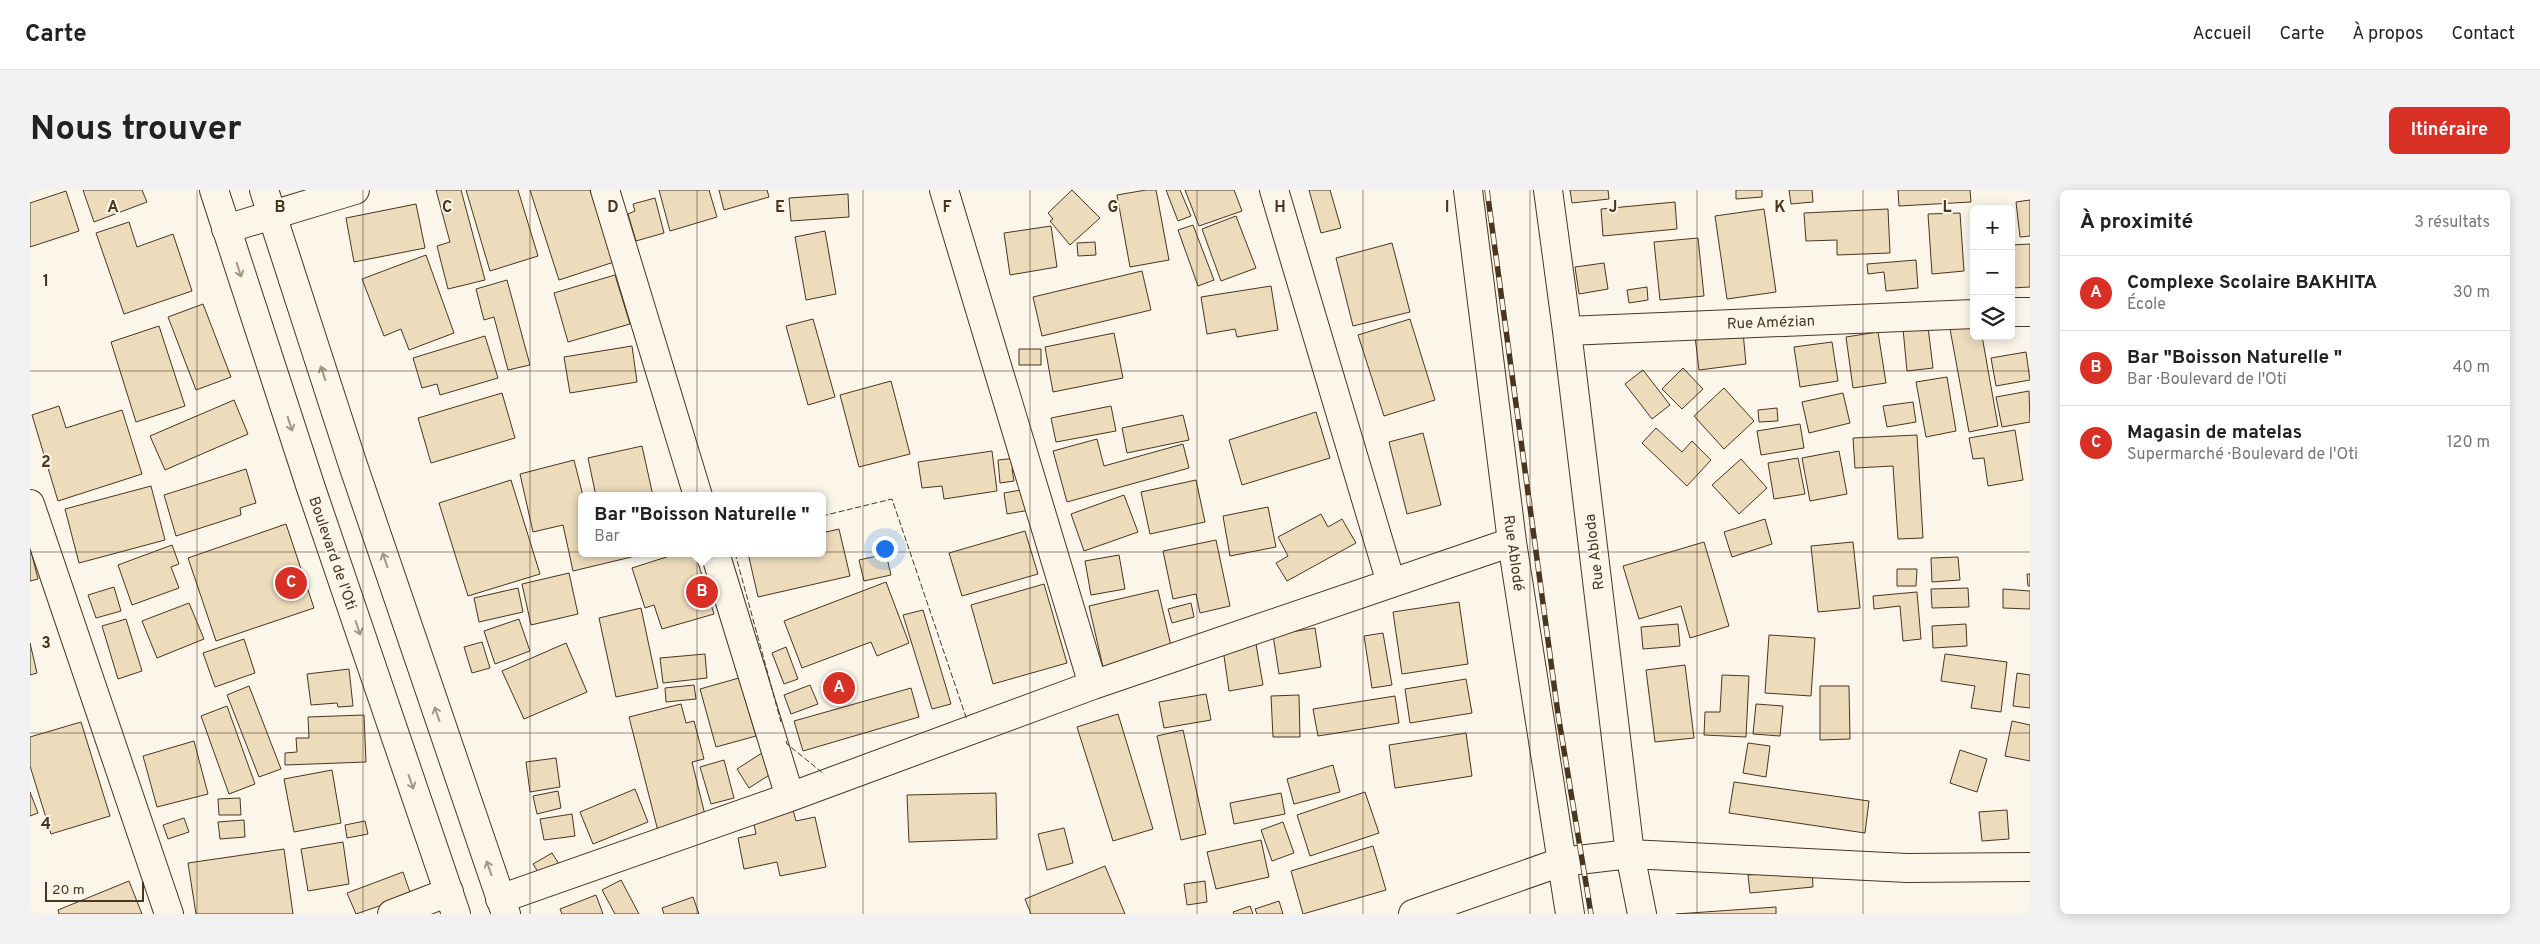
<!DOCTYPE html>
<html lang="fr">
<meta charset="utf-8">
<style>
:root{--surface:#fff;--page:#f2f2f2;--text:#222;--muted:#767676;--line:#e0e0e0;--accent:#d93025}
body{margin:0;font-family:Overpass,sans-serif;background:var(--page);color:var(--text)}
.controls{position:absolute;right:15px;top:15px;display:grid;overflow:hidden;border-radius:8px;box-shadow:0 2px 12px #0003}
.controls button{width:45px;height:45px;display:grid;place-items:center;padding:0;border:0;border-bottom:1px solid var(--line);background:var(--surface);color:var(--text);font:25px sans-serif}
.scale{position:absolute;left:15px;bottom:12px;width:99px;box-sizing:border-box;padding-left:5px;border:2px solid #4a3520;border-top:0;font-size:14px;line-height:18px;white-space:nowrap;color:#4a3520;-webkit-text-stroke:4px #fbf6e9;paint-order:stroke}
.you{position:absolute;left:854px;top:358px;width:18px;height:18px;margin:-12px;border:4px solid #fff;border-radius:50%;background:#1a73e8;box-shadow:0 0 0 8px #1a73e833}
.badge{display:grid;place-items:center;width:32px;height:32px;border-radius:50%;background:var(--accent);color:#fff;font-size:16px;font-weight:700}
.pin{position:absolute;translate:-50% -50%;border:2px solid #fff;box-shadow:0 1px 5px #0006}
.popup{position:absolute;left:548px;top:302px;width:248px;height:65px;box-sizing:border-box;display:grid;place-content:center;border-radius:8px;background:var(--surface);filter:drop-shadow(0 1px 4px #0005);font-size:16px;white-space:nowrap;color:var(--muted)}
.popup b{font-size:19px;color:var(--text)}
.popup::after{content:'';position:absolute;left:50%;top:100%;margin-left:-10px;border:10px solid transparent;border-top-color:var(--surface)}
.list{margin:0;padding:0;list-style:none}
h2{display:flex;justify-content:space-between;align-items:center;height:65px;margin:0;padding:0 20px;font-size:21px}
h2 small{font-size:16px;font-weight:400;color:var(--muted)}
.list li{display:grid;grid-template-columns:32px 1fr auto;gap:15px;align-items:center;box-sizing:border-box;height:75px;padding:0 20px;border-top:1px solid var(--line)}
.list b{display:block;font-size:19px;white-space:nowrap}
.list p{margin:0;font-size:16px;white-space:nowrap;color:var(--muted)}
.list em{font-size:16px;font-style:normal;color:var(--muted)}
.icon{flex:none;width:28px;height:28px;fill:none;stroke:currentColor;stroke-width:2;stroke-linecap:round;stroke-linejoin:round}
.map{position:relative;flex:none;width:2000px;height:724px;overflow:hidden;border-radius:8px}
header{display:flex;align-items:center;gap:30px;box-sizing:border-box;height:70px;padding:0 25px;background:var(--surface);border-bottom:1px solid var(--line)}
header strong{font-size:24px}
nav{display:flex;gap:28px;margin-inline-start:auto;font-size:18px}
.intro{display:flex;align-items:center;justify-content:space-between;box-sizing:border-box;height:120px;padding:0 30px}
h1{margin:0;font-size:35px}
.button{padding:12px 22px;border-radius:8px;background:var(--accent);color:#fff;font-size:18px;font-weight:700}
main{display:flex;gap:30px;padding:0 30px}
aside{flex:1;background:var(--surface);border-radius:8px;box-shadow:0 2px 12px #0003}
.map>svg:first-child{display:block}
.building{fill:#ecdcbc;stroke:#4a3520}
.lines{fill:none;stroke-linecap:round;stroke-linejoin:round}
.minor-casing{stroke:#4a3520;stroke-width:30}
.secondary-casing{stroke:#4a3520;stroke-width:30}
.minor{stroke:#fbf6e9;stroke-width:28}
.secondary{stroke:#fbf6e9;stroke-width:28}
.rail-casing{stroke:#4a3520;stroke-width:5.5}
.rail{stroke:#fbf6e9;stroke-width:4;stroke-dasharray:11;stroke-linecap:butt}
.fence{stroke:#4a3520;stroke-width:1;stroke-dasharray:6 2.5;stroke-linecap:butt}
.oneway{stroke:#a29684}
.grid{fill:none;stroke:#4a3520;stroke-width:1;stroke-opacity:0.55}
.labels{text-anchor:middle;stroke-width:4;stroke-linejoin:round;paint-order:stroke}
.street-label{font-size:15px;fill:#4a3520;stroke:#fbf6e9}
.grid-label{font-size:16px;text-anchor:middle;font-weight:bold;fill:#4a3520;stroke:#fbf6e9;stroke-width:4;stroke-linejoin:round;paint-order:stroke}
</style>
<header>
<strong>Carte</strong>
<nav><a>Accueil</a><a>Carte</a><a>À propos</a><a>Contact</a></nav>
</header>
<div class="intro"><h1>Nous trouver</h1><a class="button">Itinéraire</a></div>
<main>
<div class="map">
<svg width="2000" height="724" viewBox="0 0 2000 724">
<rect width="100%" height="100%" fill="#fbf6e9"/>
<!-- building -->
<path class="building" d="M 53,0 L 112,0 L 117,12 L 64,32 Z
M 406,0 L 431,0 L 455,90 L 418,99 L 407,56 L 420,52 Z
M 436,0 L 488,0 L 508,66 L 460,81 Z
M 500,0 L 560,0 L 584,72 L 529,90 Z
M 629,0 L 679,0 L 687,27 L 640,41 Z
M 689,0 L 737,0 L 739,7 L 694,20 Z
M 1042,0 L 1070,28 L 1040,55 L 1020,31 L 1023,29 L 1018,23 Z
M 1116,0 L 1126,0 L 1139,70 L 1100,77 L 1087,5 Z
M 1136,0 L 1150,0 L 1161,26 L 1148,31 Z
M 1155,0 L 1204,0 L 1212,21 L 1169,36 Z
M 1279,0 L 1300,0 L 1311,38 L 1291,43 Z
M 1540,0 L 1578,0 L 1579,9 L 1542,13 Z
M 1706,0 L 1732,0 L 1732,7 L 1706,9 Z
M 1759,0 L 1782,0 L 1783,12 L 1761,14 Z
M 1868,0 L 1940,0 L 1941,12 L 1869,16 Z
M 36,1 L 49,41 L 0,57 L 0,13 Z
M 818,4 L 819,27 L 761,31 L 759,8 Z
M 625,8 L 634,43 L 606,51 L 598,24 L 605,21 L 603,14 Z
M 2000,10 L 2000,46 L 1990,47 L 1986,12 Z
M 1645,12 L 1647,39 L 1573,46 L 1571,19 Z
M 386,14 L 395,58 L 324,72 L 316,28 Z
M 1734,19 L 1746,102 L 1697,109 L 1685,26 Z
M 1858,19 L 1860,63 L 1807,65 L 1807,50 L 1776,51 L 1774,23 Z
M 1930,23 L 1934,81 L 1902,84 L 1898,24 Z
M 1206,26 L 1226,78 L 1191,91 L 1172,39 Z
M 99,32 L 107,57 L 143,44 L 162,101 L 94,124 L 66,43 Z
M 1163,35 L 1184,90 L 1168,96 L 1148,40 Z
M 1021,36 L 1027,77 L 980,85 L 974,43 Z
M 795,41 L 806,104 L 776,110 L 765,47 Z
M 1668,48 L 1674,106 L 1630,110 L 1624,52 Z
M 1065,52 L 1066,65 L 1048,66 L 1047,53 Z
M 1362,53 L 1380,122 L 1323,136 L 1306,68 Z
M 2000,54 L 2000,97 L 1981,98 L 1981,55 Z
M 396,65 L 424,143 L 379,160 L 371,139 L 354,146 L 332,89 Z
M 1886,70 L 1888,98 L 1856,101 L 1854,82 L 1838,84 L 1837,74 Z
M 1574,73 L 1578,99 L 1549,104 L 1545,77 Z
M 1112,81 L 1121,120 L 1012,146 L 1003,107 Z
M 585,85 L 600,134 L 538,152 L 524,103 Z
M 477,90 L 500,175 L 478,180 L 464,127 L 454,130 L 446,99 Z
M 1241,96 L 1248,140 L 1207,147 L 1205,139 L 1177,144 L 1171,107 Z
M 1617,97 L 1618,110 L 1599,113 L 1597,100 Z
M 173,114 L 201,187 L 166,200 L 138,127 Z
M 783,129 L 805,207 L 778,215 L 756,136 Z
M 1380,129 L 1405,210 L 1354,226 L 1328,145 Z
M 1944,134 L 1944,146 L 1952,146 L 1968,236 L 1939,242 L 1920,139 Z
M 129,136 L 155,216 L 106,232 L 81,152 Z
M 1898,137 L 1903,178 L 1877,181 L 1873,139 Z
M 1713,142 L 1716,174 L 1669,180 L 1665,146 Z
M 1848,142 L 1856,193 L 1823,198 L 1816,147 Z
M 1084,143 L 1093,188 L 1023,202 L 1015,157 Z
M 455,146 L 468,188 L 410,205 L 407,194 L 392,198 L 383,168 Z
M 1802,152 L 1808,191 L 1770,197 L 1764,157 Z
M 602,156 L 607,192 L 540,203 L 534,167 Z
M 989,159 L 1011,159 L 1011,175 L 989,175 Z
M 1996,162 L 2000,190 L 1966,196 L 1961,168 Z
M 1653,178 L 1673,199 L 1652,219 L 1632,199 Z
M 1613,180 L 1640,215 L 1622,229 L 1595,194 Z
M 1917,187 L 1926,241 L 1896,247 L 1886,192 Z
M 861,191 L 880,264 L 829,277 L 810,205 Z
M 1694,198 L 1724,231 L 1694,259 L 1664,226 Z
M 1999,201 L 2000,232 L 1972,237 L 1966,207 Z
M 472,203 L 485,248 L 401,273 L 388,228 Z
M 1813,203 L 1820,233 L 1779,243 L 1772,212 Z
M 204,210 L 218,244 L 135,280 L 120,246 Z
M 1883,212 L 1886,232 L 1857,237 L 1853,216 Z
M 29,216 L 36,238 L 92,220 L 112,284 L 28,311 L 2,225 Z
M 1081,216 L 1086,241 L 1026,252 L 1021,228 Z
M 1747,218 L 1748,231 L 1729,232 L 1728,220 Z
M 1286,222 L 1300,268 L 1212,295 L 1199,250 Z
M 1153,225 L 1159,250 L 1097,263 L 1092,238 Z
M 1770,234 L 1774,258 L 1731,265 L 1727,241 Z
M 1626,238 L 1652,262 L 1662,251 L 1681,270 L 1657,296 L 1612,253 Z
M 1985,240 L 1993,290 L 1958,296 L 1954,268 L 1943,269 L 1939,248 Z
M 1393,243 L 1411,315 L 1377,324 L 1359,252 Z
M 1887,245 L 1893,348 L 1868,349 L 1863,276 L 1825,278 L 1823,248 Z
M 1067,249 L 1074,276 L 1153,254 L 1159,278 L 1037,312 L 1023,261 Z
M 612,256 L 623,306 L 566,306 L 558,268 Z
M 962,261 L 967,301 L 914,309 L 912,296 L 892,298 L 888,272 Z
M 1809,261 L 1817,304 L 1780,311 L 1772,268 Z
M 987,268 L 989,278 L 982,279 L 984,291 L 970,293 L 968,270 Z
M 1768,268 L 1775,304 L 1744,309 L 1738,273 Z
M 1711,269 L 1737,298 L 1709,324 L 1682,295 Z
M 544,270 L 553,306 L 552,363 L 618,363 L 543,381 L 533,335 L 503,342 L 490,284 Z
M 216,279 L 226,313 L 210,318 L 211,325 L 146,346 L 134,305 Z
M 481,290 L 510,384 L 438,406 L 409,313 Z
M 1166,290 L 1175,332 L 1120,344 L 1111,302 Z
M 121,296 L 135,350 L 49,373 L 35,319 Z
M 996,299 L 1000,320 L 977,324 L 974,303 Z
M 1094,305 L 1108,342 L 1054,361 L 1041,324 Z
M 1238,317 L 1246,357 L 1200,366 L 1193,326 Z
M 1291,324 L 1298,337 L 1312,329 L 1326,353 L 1257,391 L 1246,373 L 1258,366 L 1248,347 Z
M 1735,329 L 1742,354 L 1702,367 L 1694,342 Z
M 256,334 L 284,418 L 186,451 L 158,368 Z
M 809,339 L 820,386 L 728,407 L 718,363 L 792,363 L 792,343 Z
M 995,341 L 1008,384 L 932,406 L 919,363 Z
M 1186,350 L 1200,416 L 1170,423 L 1166,404 L 1143,409 L 1133,361 Z
M 1674,352 L 1699,436 L 1660,448 L 1651,416 L 1609,429 L 1593,376 Z
M 1823,352 L 1830,418 L 1788,422 L 1781,356 Z
M 142,355 L 149,374 L 141,377 L 149,398 L 102,415 L 88,375 Z
M 0,357 L 8,389 L 0,391 Z
M 649,363 L 665,363 L 684,424 L 632,439 L 624,415 L 615,418 L 602,378 Z
M 856,364 L 861,385 L 834,391 L 829,370 Z
M 1089,365 L 1095,399 L 1061,405 L 1055,371 Z
M 1928,367 L 1930,390 L 1902,392 L 1901,368 Z
M 1867,379 L 1887,379 L 1886,396 L 1867,396 Z
M 539,383 L 548,424 L 501,435 L 492,394 Z
M 1997,384 L 2000,384 L 2000,396 L 1998,396 Z
M 856,392 L 879,453 L 847,466 L 841,452 L 772,478 L 754,431 Z
M 1014,394 L 1037,473 L 963,494 L 941,415 Z
M 84,397 L 91,421 L 66,428 L 58,405 Z
M 488,398 L 493,422 L 449,432 L 444,408 Z
M 1938,398 L 1939,417 L 1902,418 L 1901,399 Z
M 1973,399 L 2000,401 L 2000,419 L 1973,418 Z
M 1128,400 L 1142,460 L 1073,477 L 1059,416 Z
M 1887,402 L 1891,449 L 1873,451 L 1870,416 L 1844,419 L 1843,406 Z
M 1429,412 L 1438,474 L 1372,484 L 1363,422 Z
M 159,413 L 174,449 L 127,468 L 112,431 Z
M 1161,413 L 1164,427 L 1142,433 L 1138,419 Z
M 611,418 L 628,498 L 586,507 L 569,428 Z
M 893,420 L 921,514 L 902,519 L 873,425 Z
M 96,429 L 112,481 L 88,489 L 72,436 Z
M 489,429 L 500,461 L 465,474 L 454,441 Z
M 1648,434 L 1650,456 L 1613,459 L 1611,437 Z
M 1936,434 L 1937,456 L 1903,458 L 1902,436 Z
M 1285,438 L 1291,477 L 1249,484 L 1243,445 Z
M 1353,443 L 1362,495 L 1342,498 L 1334,446 Z
M 1739,445 L 1785,448 L 1781,506 L 1735,503 Z
M 214,449 L 225,483 L 185,497 L 173,463 Z
M 452,452 L 460,478 L 442,483 L 434,457 Z
M 0,453 L 7,483 L 0,485 Z
M 536,453 L 557,502 L 494,529 L 472,481 Z
M 1226,454 L 1233,495 L 1199,501 L 1193,459 Z
M 756,457 L 768,489 L 754,494 L 742,463 Z
M 675,464 L 677,488 L 633,493 L 630,468 Z
M 1915,464 L 1977,472 L 1971,522 L 1941,518 L 1945,496 L 1911,491 Z
M 1655,475 L 1664,548 L 1625,552 L 1616,480 Z
M 319,479 L 323,516 L 308,517 L 307,513 L 281,515 L 277,484 Z
M 1987,483 L 2000,485 L 2000,518 L 1983,516 Z
M 1692,485 L 1719,486 L 1716,547 L 1674,545 L 1675,522 L 1690,522 Z
M 709,488 L 726,546 L 686,557 L 670,499 Z
M 1436,489 L 1442,523 L 1380,533 L 1375,499 Z
M 664,495 L 666,509 L 636,512 L 635,498 Z
M 780,495 L 788,514 L 761,524 L 754,505 Z
M 219,496 L 251,579 L 229,587 L 197,505 Z
M 1790,496 L 1819,496 L 1820,549 L 1790,550 Z
M 881,498 L 889,527 L 773,561 L 764,531 Z
M 1176,504 L 1181,530 L 1134,538 L 1129,512 Z
M 1269,505 L 1270,547 L 1243,547 L 1241,506 Z
M 1365,506 L 1369,533 L 1288,546 L 1283,519 Z
M 651,514 L 656,533 L 664,531 L 674,569 L 662,572 L 676,629 L 628,641 L 599,527 Z
M 1726,514 L 1753,516 L 1750,546 L 1723,544 Z
M 197,516 L 225,594 L 199,604 L 171,526 Z
M 1088,524 L 1123,639 L 1083,651 L 1047,537 Z
M 334,525 L 336,572 L 255,575 L 255,563 L 267,562 L 266,548 L 279,548 L 278,527 Z
M 1982,531 L 2000,535 L 2000,571 L 1975,566 Z
M 51,532 L 80,626 L 21,644 L 0,576 L 0,547 Z
M 1153,540 L 1176,644 L 1151,650 L 1127,546 Z
M 1436,543 L 1442,586 L 1365,598 L 1359,555 Z
M 164,551 L 178,604 L 127,617 L 113,566 Z
M 1718,553 L 1740,556 L 1736,587 L 1713,583 Z
M 1930,560 L 1957,569 L 1947,602 L 1920,593 Z
M 735,561 L 747,580 L 719,598 L 707,579 Z
M 526,568 L 530,597 L 500,602 L 496,572 Z
M 694,570 L 704,608 L 681,614 L 670,577 Z
M 1303,575 L 1310,602 L 1264,614 L 1257,589 Z
M 302,580 L 311,633 L 264,642 L 254,589 Z
M 1704,592 L 1839,611 L 1835,643 L 1699,623 Z
M 605,599 L 618,632 L 563,654 L 550,622 Z
M 528,601 L 531,618 L 507,624 L 503,606 Z
M 0,602 L 8,623 L 0,626 Z
M 1335,602 L 1349,643 L 1280,666 L 1267,625 Z
M 966,603 L 967,649 L 879,652 L 877,605 Z
M 1251,603 L 1255,624 L 1204,634 L 1200,613 Z
M 210,608 L 211,625 L 189,625 L 188,609 Z
M 763,620 L 766,631 L 785,627 L 796,677 L 750,686 L 747,672 L 714,679 L 708,648 L 726,644 L 723,629 Z
M 1977,620 L 1979,649 L 1952,651 L 1949,622 Z
M 542,624 L 545,646 L 514,650 L 510,629 Z
M 154,628 L 159,642 L 138,649 L 133,635 Z
M 214,630 L 215,647 L 190,649 L 188,632 Z
M 335,631 L 338,644 L 317,648 L 315,635 Z
M 1253,632 L 1264,663 L 1242,671 L 1231,640 Z
M 1034,638 L 1043,673 L 1017,680 L 1008,644 Z
M 1231,650 L 1239,687 L 1186,699 L 1177,662 Z
M 313,652 L 319,694 L 278,701 L 271,659 Z
M 1343,656 L 1356,700 L 1273,724 L 1261,681 Z
M 254,659 L 263,724 L 166,724 L 158,673 Z
M 522,663 L 531,677 L 512,688 L 503,674 Z
M 1075,676 L 1095,724 L 1001,724 L 995,709 Z
M 1782,680 L 1783,697 L 1720,703 L 1718,685 Z
M 373,682 L 381,705 L 326,724 L 317,703 Z
M 591,690 L 609,724 L 585,724 L 572,700 Z
M 99,691 L 112,724 L 29,724 L 28,720 Z
M 1175,691 L 1177,712 L 1157,715 L 1154,694 Z
M 566,705 L 573,724 L 532,724 L 530,719 Z
M 663,707 L 669,724 L 634,724 L 632,718 Z
M 1249,711 L 1253,724 L 1227,724 L 1225,719 Z
M 1220,716 L 1223,724 L 1204,724 L 1203,722 Z
M 1746,717 L 1746,724 L 1646,724 Z"/>
<g class="lines">
<defs>
<path id="minor" d="M 575,0 L 668,306
M 914,0 L 1063,495
M 1244,0 L 1361,393
M 1438,0 L 1482,352 L 1540,724
M 1518,0 L 1537,141 L 1600,664 L 1612,724
M 196,39 L 325,0
M 1981,122 L 2000,122
M 1537,141 L 1944,124
M 0,314 L 139,724
M 685,363 L 760,607
M 470,709 L 760,607 L 1063,495 L 1482,352
M 362,724 L 419,702
M 1383,724 L 1531,672 L 1600,664 L 1877,678 L 2000,677"/>
<path id="secondary" d="M 184,0 L 281,298 L 426,724
M 234,0 L 323,275 L 476,724"/>
</defs>
<!-- minor casing -->
<use href="#minor" class="minor-casing"/>
<!-- secondary casing -->
<use href="#secondary" class="secondary-casing"/>
<!-- minor -->
<use href="#minor" class="minor"/>
<!-- secondary -->
<use href="#secondary" class="secondary"/>
<defs>
<path id="rail" d="M 1457,0 L 1528,524 L 1561,724"/>
</defs>
<!-- rail casing -->
<use href="#rail" class="rail-casing"/>
<!-- rail -->
<use href="#rail" class="rail"/>
<!-- fence -->
<path class="fence" d="M 792,326 L 862,309 L 937,530
M 705,363 L 751,532
M 756,551 L 757,554 L 794,584"/>
</g>
<!-- one-way arrows -->
<defs><path id="oneway-shaft" d="M-6 0H5M1.5-3L5.5 0L1.5 3" fill="none" stroke-width="1.6" stroke-linecap="round" stroke-linejoin="round" transform="scale(1.25)"/></defs>
<g class="oneway">
<use href="#oneway-shaft" transform="translate(209 80) rotate(72)"/>
<use href="#oneway-shaft" transform="translate(293 183) rotate(-108)"/>
<use href="#oneway-shaft" transform="translate(260 234) rotate(72)"/>
<use href="#oneway-shaft" transform="translate(355 370) rotate(-109)"/>
<use href="#oneway-shaft" transform="translate(328 438) rotate(71)"/>
<use href="#oneway-shaft" transform="translate(407 524) rotate(-109)"/>
<use href="#oneway-shaft" transform="translate(381 592) rotate(71)"/>
<use href="#oneway-shaft" transform="translate(459 678) rotate(-109)"/>
</g>
<!-- grid -->
<path class="grid" d="M 167,0 L 167,724M 333,0 L 333,724M 500,0 L 500,724M 667,0 L 667,724M 833,0 L 833,724M 1000,0 L 1000,724M 1167,0 L 1167,724M 1333,0 L 1333,724M 1500,0 L 1500,724M 1667,0 L 1667,724M 1833,0 L 1833,724M 0,181 L 2000,181M 0,362 L 2000,362M 0,543 L 2000,543"/>
<g class="labels">
<!-- street labels -->
<g class="street-label">
<text transform="translate(1741 132) rotate(-2)" y="5">Rue Amézian</text>
<text transform="translate(1564 362) rotate(-97)" y="5">Rue Abloda</text>
<text transform="translate(303 363) rotate(71)" y="5">Boulevard de l'Oti</text>
<text transform="translate(1484 363) rotate(82)" y="5">Rue Ablodé</text>
</g>
</g>
<g class="grid-label">
<text x="83" y="22">A</text>
<text x="250" y="22">B</text>
<text x="417" y="22">C</text>
<text x="583" y="22">D</text>
<text x="750" y="22">E</text>
<text x="917" y="22">F</text>
<text x="1083" y="22">G</text>
<text x="1250" y="22">H</text>
<text x="1417" y="22">I</text>
<text x="1583" y="22">J</text>
<text x="1750" y="22">K</text>
<text x="1917" y="22">L</text>
<text x="16" y="96">1</text>
<text x="16" y="277">2</text>
<text x="16" y="458">3</text>
<text x="16" y="639">4</text>
</g>
</svg>
<div class="controls">
<button>+</button>
<button>−</button>
<button><svg class="icon" aria-label="layers" viewBox="0 0 24 24"><path d="M12 4l9 5-9 5-9-5zM3 14l9 5 9-5"/></svg></button>
</div>
<div class="scale">20 m</div>
<div class="you"></div>
<div class="pin badge" style="left:809px;top:498px">A</div>
<div class="pin badge" style="left:672px;top:402px">B</div>
<div class="popup"><b>Bar &quot;Boisson Naturelle &quot;</b>Bar</div>
<div class="pin badge" style="left:261px;top:393px">C</div>
</div>
<aside>
<h2>À proximité<small>3 résultats</small></h2>
<ul class="list">
<li><span class="badge">A</span><div><b>Complexe Scolaire BAKHITA</b><p>École</p></div><em>30 m</em></li>
<li><span class="badge">B</span><div><b>Bar &quot;Boisson Naturelle &quot;</b><p>Bar · Boulevard de l'Oti</p></div><em>40 m</em></li>
<li><span class="badge">C</span><div><b>Magasin de matelas</b><p>Supermarché · Boulevard de l'Oti</p></div><em>120 m</em></li>
</ul>
</aside>
</main>
